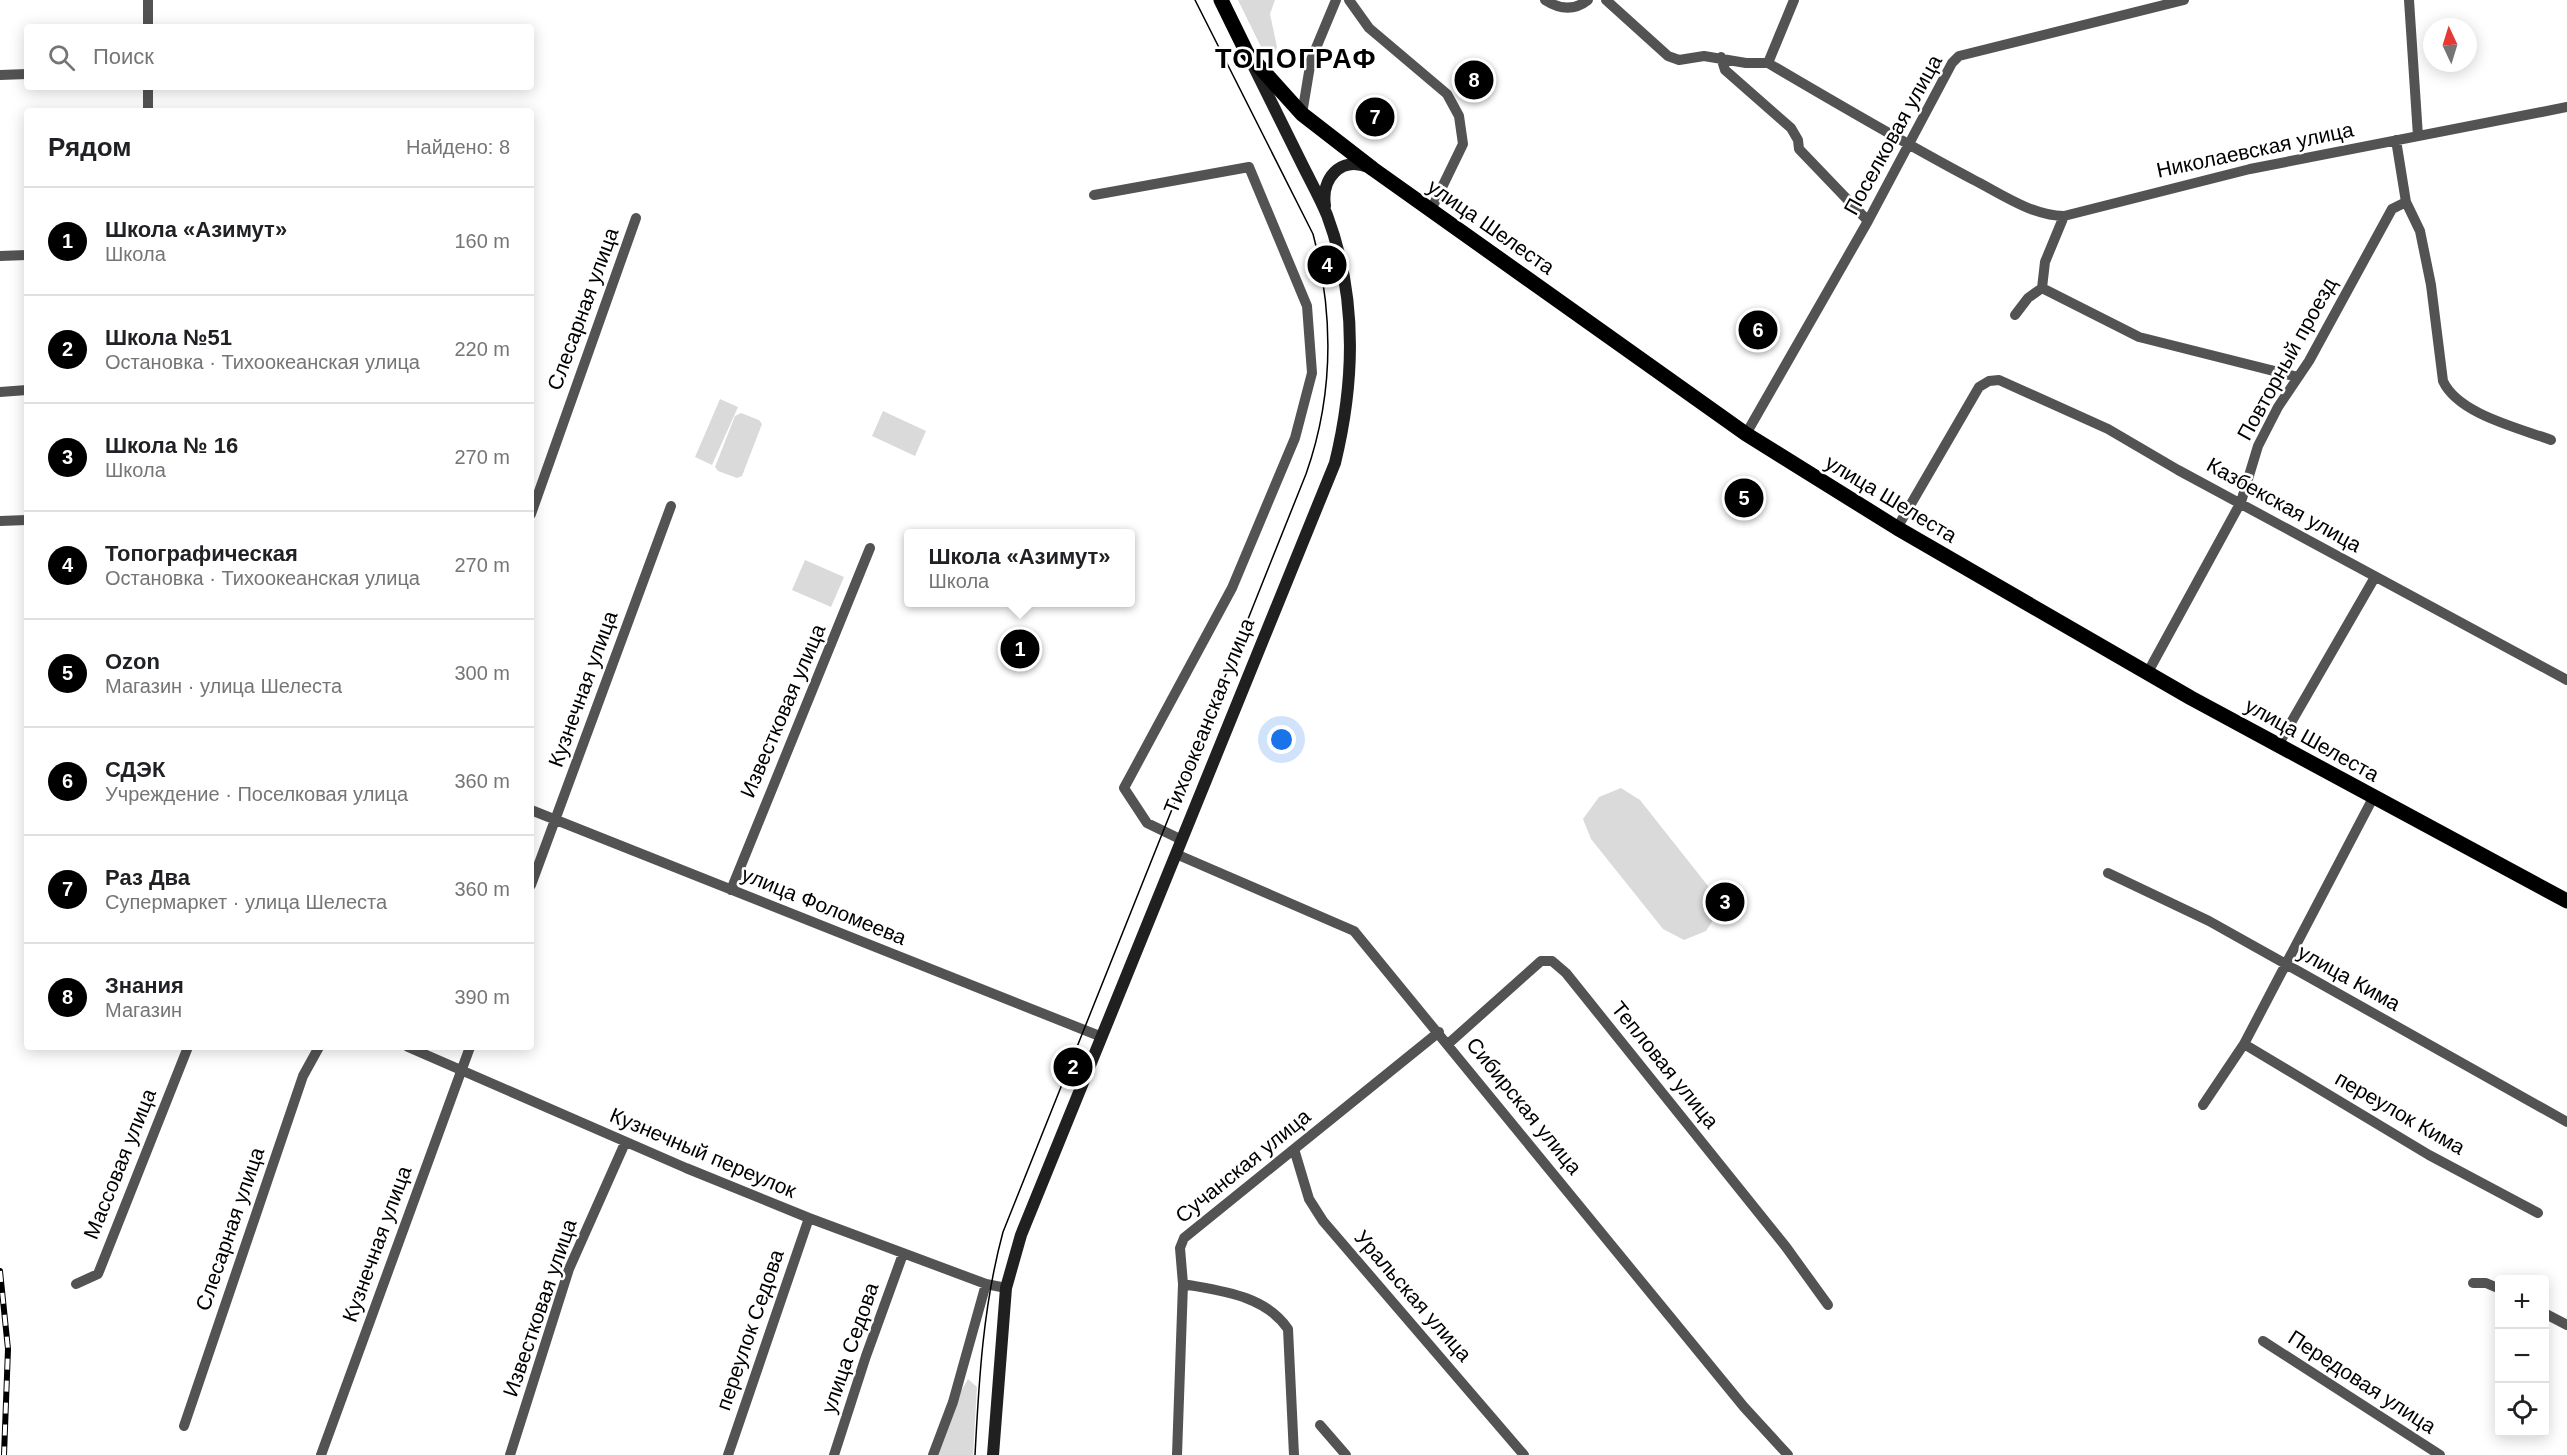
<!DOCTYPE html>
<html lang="ru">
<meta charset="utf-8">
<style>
:root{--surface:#fff;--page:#f2f2f2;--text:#202124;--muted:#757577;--line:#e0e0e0;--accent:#000}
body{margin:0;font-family:Arial,sans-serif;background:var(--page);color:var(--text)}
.controls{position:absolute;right:18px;bottom:18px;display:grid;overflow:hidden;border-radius:6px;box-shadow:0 3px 15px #0003}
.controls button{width:54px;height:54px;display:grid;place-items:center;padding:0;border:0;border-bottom:2px solid var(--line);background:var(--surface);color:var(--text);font:30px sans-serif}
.compass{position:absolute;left:2423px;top:18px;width:54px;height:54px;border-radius:50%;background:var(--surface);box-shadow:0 3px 15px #0003;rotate:356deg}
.you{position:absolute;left:1282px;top:740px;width:21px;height:21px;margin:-15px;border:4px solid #fff;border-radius:50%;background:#1a73e8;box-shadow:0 0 0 9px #1a73e833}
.badge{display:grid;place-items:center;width:39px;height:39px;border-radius:50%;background:var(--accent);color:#fff;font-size:20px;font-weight:700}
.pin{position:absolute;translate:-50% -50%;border:3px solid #fff;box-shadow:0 2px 6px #0006}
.popup{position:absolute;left:904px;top:529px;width:231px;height:78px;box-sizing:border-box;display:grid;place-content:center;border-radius:6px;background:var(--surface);filter:drop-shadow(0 2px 4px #0005);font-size:20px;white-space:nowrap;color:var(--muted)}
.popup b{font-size:22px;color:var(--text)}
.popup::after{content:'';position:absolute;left:50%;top:100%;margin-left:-12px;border:12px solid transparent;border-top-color:var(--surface)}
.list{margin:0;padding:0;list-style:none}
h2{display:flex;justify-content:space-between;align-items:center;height:78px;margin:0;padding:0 24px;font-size:26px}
h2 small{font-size:20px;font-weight:400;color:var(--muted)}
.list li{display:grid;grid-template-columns:39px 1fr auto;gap:18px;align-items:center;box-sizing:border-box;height:108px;padding:0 24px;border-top:2px solid var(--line)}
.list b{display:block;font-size:22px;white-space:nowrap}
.list p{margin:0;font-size:20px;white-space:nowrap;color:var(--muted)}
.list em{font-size:20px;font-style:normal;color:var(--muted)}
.icon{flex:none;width:33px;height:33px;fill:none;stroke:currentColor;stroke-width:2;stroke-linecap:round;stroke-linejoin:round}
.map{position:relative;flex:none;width:2567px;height:1455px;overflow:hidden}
.search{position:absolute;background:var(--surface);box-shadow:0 3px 15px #0003;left:24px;top:24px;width:510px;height:66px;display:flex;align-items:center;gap:15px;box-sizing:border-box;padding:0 21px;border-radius:6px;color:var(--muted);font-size:22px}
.panel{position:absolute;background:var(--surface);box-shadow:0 3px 15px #0003;left:24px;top:108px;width:510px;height:942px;border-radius:6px}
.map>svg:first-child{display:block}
.green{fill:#dadada}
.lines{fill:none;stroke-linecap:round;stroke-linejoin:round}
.minor{stroke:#535353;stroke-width:10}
.secondary{stroke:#202020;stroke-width:12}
.primary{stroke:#000;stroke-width:15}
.tram{stroke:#000;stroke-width:1.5}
.rail-casing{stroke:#000;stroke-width:6}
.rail{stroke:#fff;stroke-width:4;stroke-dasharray:11;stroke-linecap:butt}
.labels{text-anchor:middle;stroke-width:5;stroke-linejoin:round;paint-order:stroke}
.street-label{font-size:21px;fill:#000;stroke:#fff}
.district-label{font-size:27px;font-weight:bold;letter-spacing:1.5px;fill:#000;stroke:#fff}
</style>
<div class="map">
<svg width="2567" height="1455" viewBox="0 0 2567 1455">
<rect width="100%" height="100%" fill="#fff"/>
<!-- green -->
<path class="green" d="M 1238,0 L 1275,0 L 1270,14 L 1277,47 L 1273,57 L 1267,57 L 1263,51 Z
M 720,399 L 738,407 L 712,465 L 695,457 Z
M 883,411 L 926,431 L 915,456 L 872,436 Z
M 741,413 L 759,420 L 762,424 L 742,476 L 737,478 L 718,471 L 715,467 L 735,416 Z
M 805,560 L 844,577 L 831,607 L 792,590 Z
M 1621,788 L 1640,800 L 1712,891 L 1719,911 L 1706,931 L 1684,940 L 1663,929 L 1591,839 L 1583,819 L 1599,797 Z
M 968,1379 L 977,1387 L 973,1455 L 934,1455 L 956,1400 Z"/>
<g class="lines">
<!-- minor -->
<path class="minor" d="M 148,0 L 148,27
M 1349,0 L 1369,28 L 1447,94 L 1459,116 L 1463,144 L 1431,210
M 1545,0 C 1559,9 1574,11 1588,0
M 1606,0 L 1668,56 L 1679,60 L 1704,56 L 1746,63 L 1768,63 C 1836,103 1902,142 1972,179 C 2000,193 2032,216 2064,216 L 2250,169 L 2567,107
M 2409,0 L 2418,136
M 1721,57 L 1725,70 L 1791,128 L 1798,140 L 1799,149 L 1868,221
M 1768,63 L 1794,0
M 0,75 L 27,74
M 148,111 L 148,87
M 1302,114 L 1311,60 L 1336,0
M 2396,140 L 2406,202 L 2420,231 L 2431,285 L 2443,381 C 2458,414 2519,428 2551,440
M 1094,195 L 1249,167 L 1307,306 L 1312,373 L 1295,438 L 1232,588 L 1124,788 L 1147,823 L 1182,840
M 0,256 L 27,255
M 2042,288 L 2139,337 L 2298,377
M 2015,315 L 2028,298 L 2042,288 L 2045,262 L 2064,216
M 0,392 L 27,390
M 1746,434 L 1868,221 L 1952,63 L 1959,56 L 2184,0
M 531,514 L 636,218
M 0,521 L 27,520
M 1897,528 L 1979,387 L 1989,381 L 1999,380 L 2108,429 L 2178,470 L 2567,680
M 2148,672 L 2241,502 L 2258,446 L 2278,407 L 2309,361 L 2392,209 L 2406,202
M 2278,745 L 2375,577
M 531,810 L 1102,1037
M 1176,854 L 1354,931 L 1744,1407 L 1788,1455
M 2108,873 L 2209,921 L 2567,1122
M 531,885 L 671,506
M 731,890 L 870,548
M 1448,1044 L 1541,961 L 1552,961 L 1566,973 L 1786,1247 L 1828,1305
M 2244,1044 L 2429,1155 L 2538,1213
M 408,1047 L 686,1168 L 809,1218 L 986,1284 L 1006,1288
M 2203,1105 L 2244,1044 L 2373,798
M 1294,1149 L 1309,1199 L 1323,1221 L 1524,1455
M 2473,1283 L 2486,1283 L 2500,1289
M 76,1284 L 98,1274 L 188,1047
M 1183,1284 C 1221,1291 1265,1295 1288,1329 L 1294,1455
M 2544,1313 L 2567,1325
M 2263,1341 L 2440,1455
M 1320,1425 L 1346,1455
M 184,1426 L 303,1076 L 319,1047
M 321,1455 L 470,1047
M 510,1455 L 569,1269 L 625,1143
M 728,1455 L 809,1218
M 834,1455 L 866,1356 L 903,1254
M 933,1455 L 953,1402 L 986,1284
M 1177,1455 L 1183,1284 L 1180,1248 L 1184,1238 L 1439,1032"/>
<!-- secondary -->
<path class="secondary" d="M 1325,206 C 1321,179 1340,156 1368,167
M 993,1455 L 1006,1288 L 1021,1235 L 1335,463 C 1355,381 1357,295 1327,215 C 1320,198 1311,182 1303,166 C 1286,132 1269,97 1252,63"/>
<!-- primary -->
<path class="primary" d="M 1221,0 L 1247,53 L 1302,114 L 1373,169 L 1746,434 L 1897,528 L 2191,698 L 2567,901"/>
<!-- tram -->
<path class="tram" d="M 975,1455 C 979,1379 983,1306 1003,1232 L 1306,474 C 1334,395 1334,315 1313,234 L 1195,0"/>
<defs>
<path id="rail" d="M 0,1271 L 8,1349 L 4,1455"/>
</defs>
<!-- rail casing -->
<use href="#rail" class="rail-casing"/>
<!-- rail -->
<use href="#rail" class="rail"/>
</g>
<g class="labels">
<!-- street labels -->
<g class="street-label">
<text transform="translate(1893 135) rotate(-61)" y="7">Поселковая улица</text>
<text transform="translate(2255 150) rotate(-12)" y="7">Николаевская улица</text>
<text transform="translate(1491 227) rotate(35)" y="7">улица Шелеста</text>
<text transform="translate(583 309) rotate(-70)" y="7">Слесарная улица</text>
<text transform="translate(2287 359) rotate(-61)" y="7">Повторный проезд</text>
<text transform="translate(1891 499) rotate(31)" y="7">улица Шелеста</text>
<text transform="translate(2284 505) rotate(29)" y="7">Казбекская улица</text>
<text transform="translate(583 689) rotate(-70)" y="7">Кузнечная улица</text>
<text transform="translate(783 711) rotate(-67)" y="7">Известковая улица</text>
<text transform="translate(1209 716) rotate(-68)" y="7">Тихоокеанская улица</text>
<text transform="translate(2312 740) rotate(29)" y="7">улица Шелеста</text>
<text transform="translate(824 906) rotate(22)" y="7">улица Фоломеева</text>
<text transform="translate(2349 978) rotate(29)" y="7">улица Кима</text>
<text transform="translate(1665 1065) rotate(51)" y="7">Тепловая улица</text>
<text transform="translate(1524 1106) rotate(51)" y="7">Сибирская улица</text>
<text transform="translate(2400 1113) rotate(30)" y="7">переулок Кима</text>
<text transform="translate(703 1153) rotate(23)" y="7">Кузнечный переулок</text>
<text transform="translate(120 1164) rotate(-68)" y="7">Массовая улица</text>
<text transform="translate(1243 1166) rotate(-39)" y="7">Сучанская улица</text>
<text transform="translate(230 1229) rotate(-71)" y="7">Слесарная улица</text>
<text transform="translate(377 1244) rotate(-70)" y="7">Кузнечная улица</text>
<text transform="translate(1413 1296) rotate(49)" y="7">Уральская улица</text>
<text transform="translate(540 1308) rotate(-71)" y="7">Известковая улица</text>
<text transform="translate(750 1330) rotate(-71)" y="7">переулок Седова</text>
<text transform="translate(850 1348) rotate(-71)" y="7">улица Седова</text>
<text transform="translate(2362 1382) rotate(33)" y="7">Передовая улица</text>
</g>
<!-- district labels -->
<g class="district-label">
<text x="1296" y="68">ТОПОГРАФ</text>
</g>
</g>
</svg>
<div class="controls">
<button>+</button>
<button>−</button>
<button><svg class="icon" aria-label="locate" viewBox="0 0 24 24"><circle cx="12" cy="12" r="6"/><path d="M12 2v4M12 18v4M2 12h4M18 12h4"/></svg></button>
</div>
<svg class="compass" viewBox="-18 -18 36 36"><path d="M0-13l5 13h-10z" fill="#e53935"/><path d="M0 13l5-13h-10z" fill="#757577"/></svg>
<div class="you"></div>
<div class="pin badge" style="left:1020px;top:649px">1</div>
<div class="popup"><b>Школа «Азимут»</b>Школа</div>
<div class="pin badge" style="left:1073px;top:1067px">2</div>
<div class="pin badge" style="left:1725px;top:902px">3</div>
<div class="pin badge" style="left:1327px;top:265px">4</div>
<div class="pin badge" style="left:1744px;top:498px">5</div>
<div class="pin badge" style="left:1758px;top:330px">6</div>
<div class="pin badge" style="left:1375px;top:117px">7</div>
<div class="pin badge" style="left:1474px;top:80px">8</div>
<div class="search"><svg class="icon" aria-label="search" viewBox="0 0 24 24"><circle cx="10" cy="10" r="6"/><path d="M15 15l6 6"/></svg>Поиск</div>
<section class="panel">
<h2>Рядом<small>Найдено: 8</small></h2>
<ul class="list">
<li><span class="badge">1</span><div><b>Школа «Азимут»</b><p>Школа</p></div><em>160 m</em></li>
<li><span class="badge">2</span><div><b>Школа №51</b><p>Остановка · Тихоокеанская улица</p></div><em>220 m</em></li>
<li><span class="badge">3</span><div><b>Школа № 16</b><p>Школа</p></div><em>270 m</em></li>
<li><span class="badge">4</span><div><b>Топографическая</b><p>Остановка · Тихоокеанская улица</p></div><em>270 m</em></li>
<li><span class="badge">5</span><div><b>Ozon</b><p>Магазин · улица Шелеста</p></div><em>300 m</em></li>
<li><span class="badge">6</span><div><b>СДЭК</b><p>Учреждение · Поселковая улица</p></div><em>360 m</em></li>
<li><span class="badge">7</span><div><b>Раз Два</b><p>Супермаркет · улица Шелеста</p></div><em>360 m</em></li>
<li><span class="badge">8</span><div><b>Знания</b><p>Магазин</p></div><em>390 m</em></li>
</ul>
</section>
</div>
